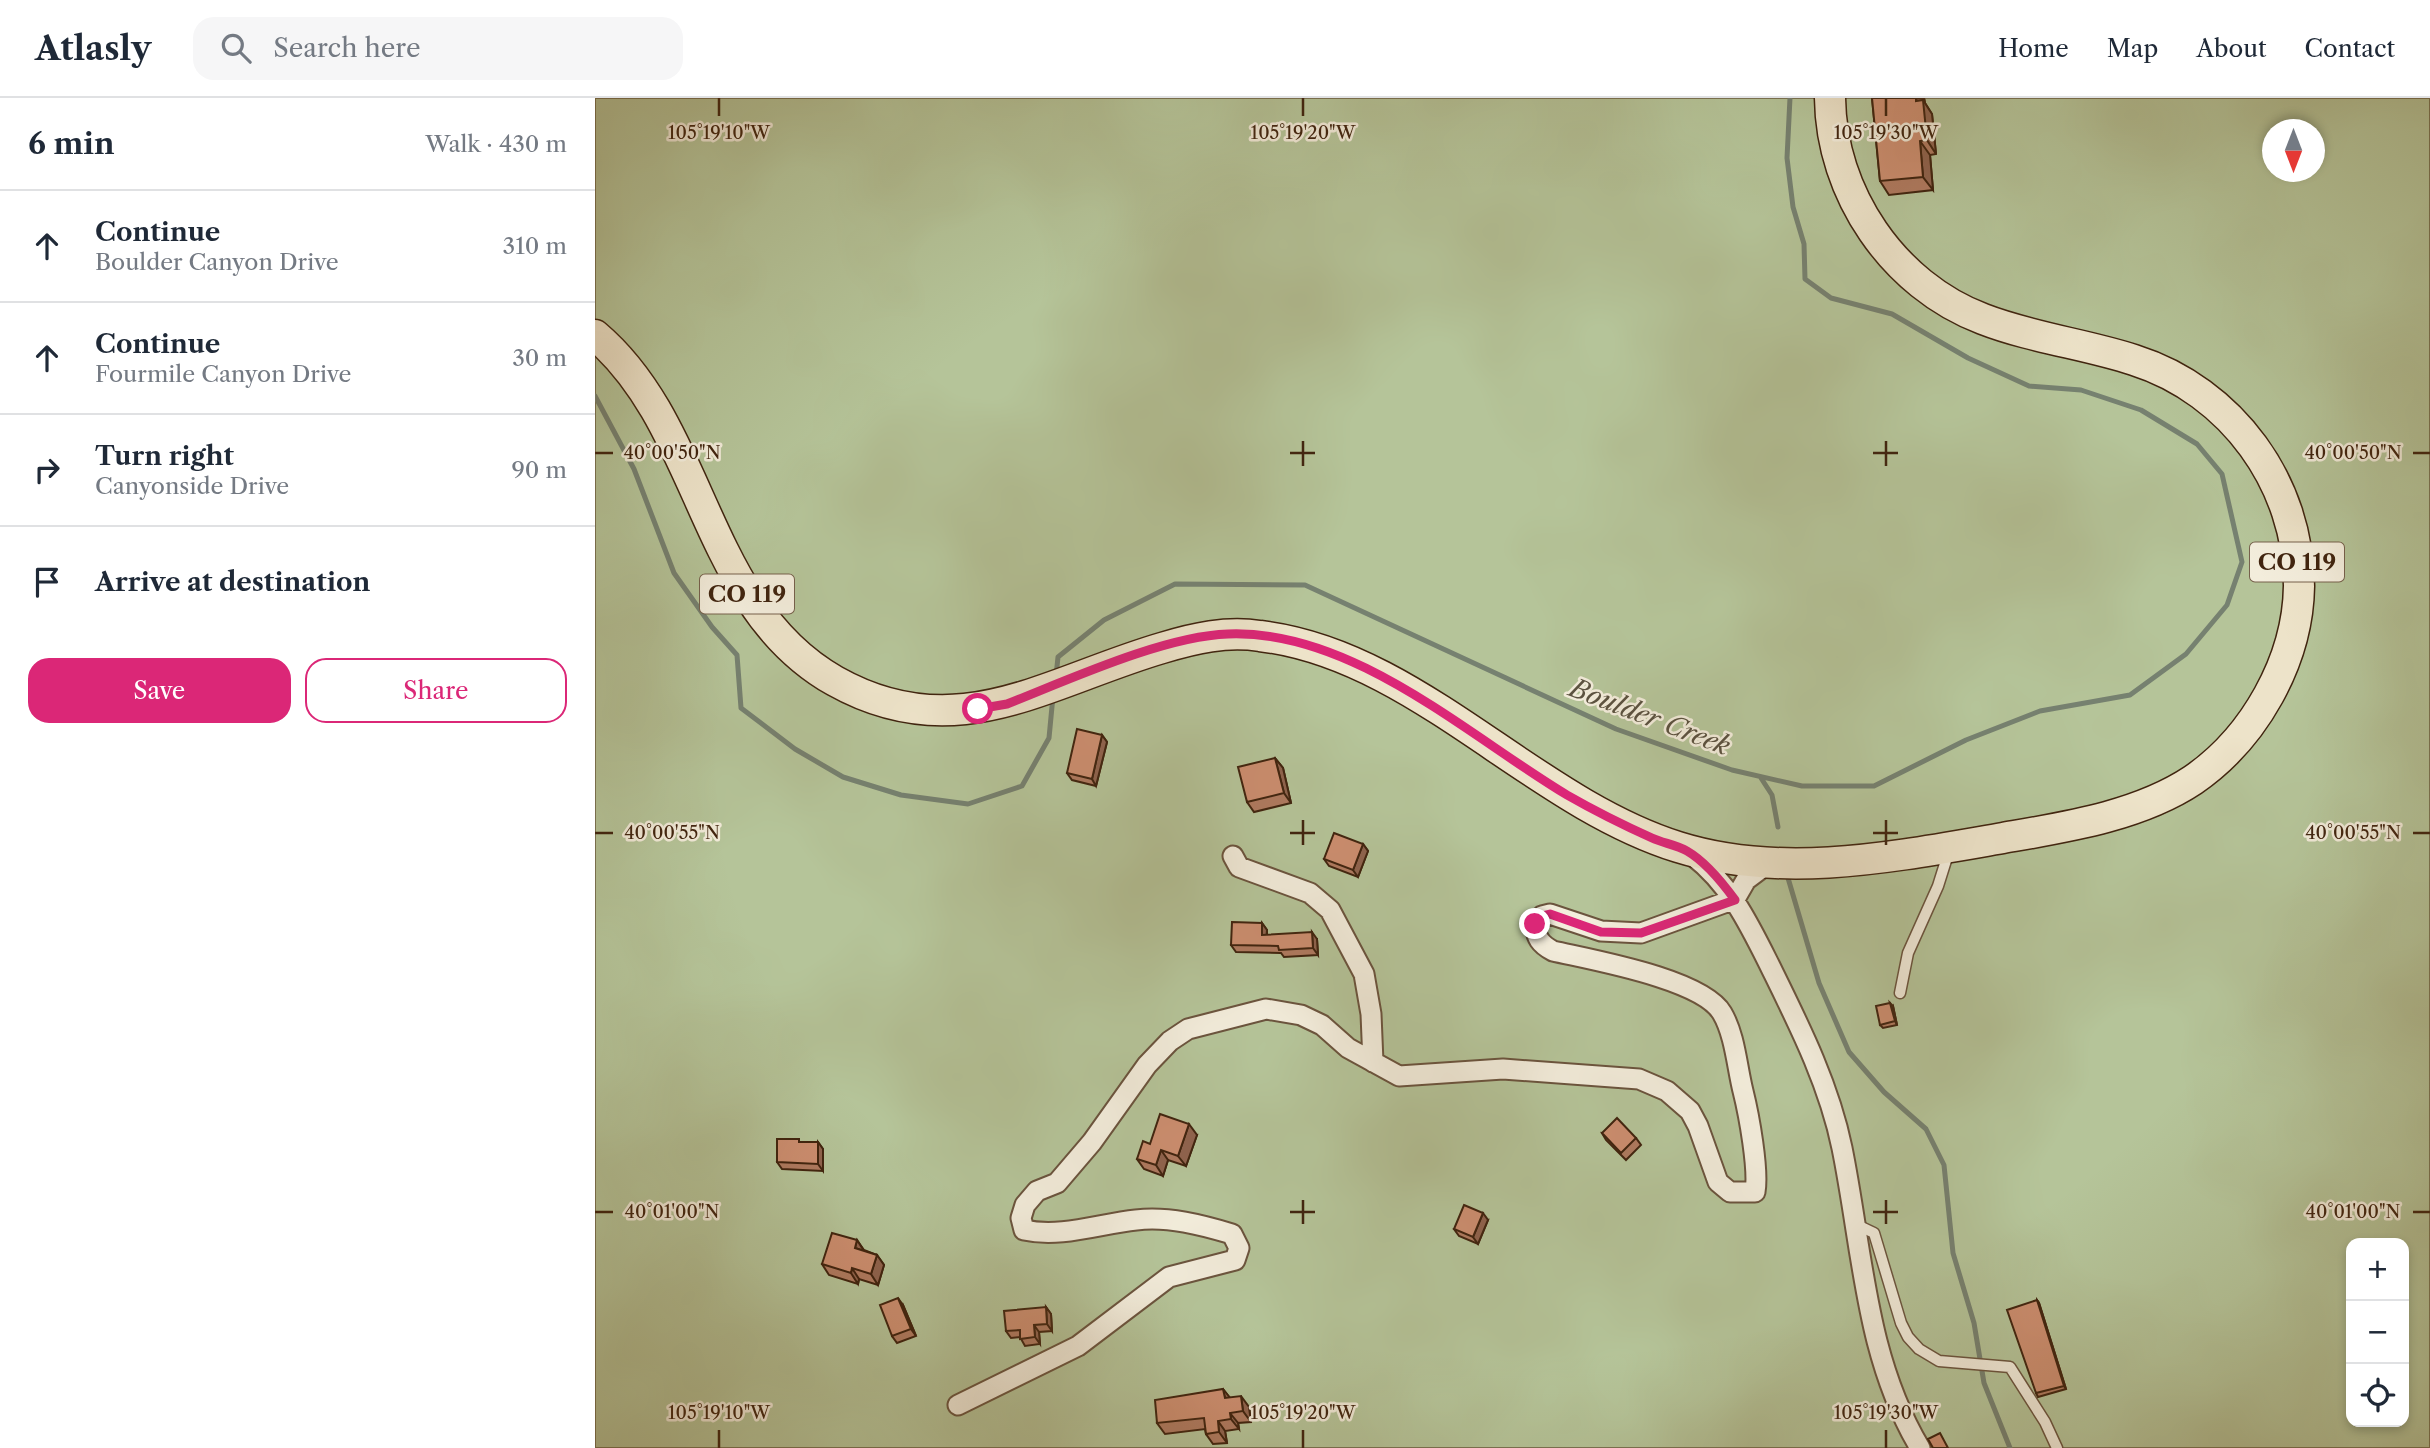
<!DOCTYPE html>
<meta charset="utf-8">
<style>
:root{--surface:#fff;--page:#f6f6f7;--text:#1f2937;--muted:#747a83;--line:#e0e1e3;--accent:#db2777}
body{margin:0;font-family:"Libre Caslon Text",serif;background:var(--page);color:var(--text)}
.controls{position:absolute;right:21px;bottom:21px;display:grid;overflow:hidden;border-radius:14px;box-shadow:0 4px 10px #0003}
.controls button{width:63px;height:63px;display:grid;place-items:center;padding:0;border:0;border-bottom:2px solid var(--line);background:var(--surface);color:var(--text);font:35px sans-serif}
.compass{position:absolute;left:1667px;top:21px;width:63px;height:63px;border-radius:50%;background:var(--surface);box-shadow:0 4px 10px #0003;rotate:180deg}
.stop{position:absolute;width:21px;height:21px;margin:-16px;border:5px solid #db2777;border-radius:50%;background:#fff}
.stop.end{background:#db2777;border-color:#fff;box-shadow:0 2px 7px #0008}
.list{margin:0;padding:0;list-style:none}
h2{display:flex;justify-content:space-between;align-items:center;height:91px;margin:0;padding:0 28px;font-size:30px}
h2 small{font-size:23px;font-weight:400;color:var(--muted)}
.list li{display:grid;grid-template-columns:46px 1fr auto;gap:21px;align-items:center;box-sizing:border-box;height:112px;padding:0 28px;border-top:2px solid var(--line)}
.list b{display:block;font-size:26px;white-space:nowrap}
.list p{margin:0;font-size:23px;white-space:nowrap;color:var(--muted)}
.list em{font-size:23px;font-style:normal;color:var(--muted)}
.actions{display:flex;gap:14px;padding:21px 28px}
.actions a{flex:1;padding:16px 0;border:2px solid var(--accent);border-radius:21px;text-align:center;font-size:24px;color:var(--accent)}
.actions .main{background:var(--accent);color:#fff}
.icon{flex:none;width:38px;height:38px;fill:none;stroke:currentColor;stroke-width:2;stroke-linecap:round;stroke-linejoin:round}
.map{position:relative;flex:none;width:1835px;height:1350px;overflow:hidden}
header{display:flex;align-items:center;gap:42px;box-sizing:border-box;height:98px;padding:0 35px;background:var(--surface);border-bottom:2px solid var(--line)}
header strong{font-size:33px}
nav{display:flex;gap:38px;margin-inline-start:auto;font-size:24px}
.search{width:490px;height:63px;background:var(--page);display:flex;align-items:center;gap:18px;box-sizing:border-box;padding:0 24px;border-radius:21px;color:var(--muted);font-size:26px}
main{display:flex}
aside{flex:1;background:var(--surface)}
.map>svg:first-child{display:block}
.green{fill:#b5c499;stroke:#7a7454;stroke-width:2;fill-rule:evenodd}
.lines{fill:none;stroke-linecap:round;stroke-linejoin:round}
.stream{stroke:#768170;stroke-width:5}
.lane-casing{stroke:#6b543e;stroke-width:13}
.street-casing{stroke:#6b543e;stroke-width:23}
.primary-casing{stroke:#40240f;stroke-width:33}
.lane{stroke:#f3eddc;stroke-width:10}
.street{stroke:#f3eddc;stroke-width:19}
.primary{stroke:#ede3c9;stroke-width:30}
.wall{fill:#af7a60;stroke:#40240f;stroke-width:2}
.shaded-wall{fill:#8f634e;stroke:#40240f;stroke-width:2}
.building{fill:#cc8e70;stroke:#40240f;stroke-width:2}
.route{stroke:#db2777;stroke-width:9}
.ticks{fill:none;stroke:#40240f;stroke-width:2.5}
.labels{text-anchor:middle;stroke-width:5;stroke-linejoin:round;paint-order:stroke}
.shield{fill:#f3eddc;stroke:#76604c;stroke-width:2}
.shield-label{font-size:23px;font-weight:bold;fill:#40240f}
.water-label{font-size:26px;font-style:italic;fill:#5b5240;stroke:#f3eddc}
.ticks-label{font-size:18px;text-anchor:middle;fill:#40240f;stroke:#f3eddc;stroke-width:5;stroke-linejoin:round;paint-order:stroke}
</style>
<header>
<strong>Atlasly</strong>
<div class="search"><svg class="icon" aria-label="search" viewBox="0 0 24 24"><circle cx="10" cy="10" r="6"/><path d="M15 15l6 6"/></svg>Search here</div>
<nav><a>Home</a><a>Map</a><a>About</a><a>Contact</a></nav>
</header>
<main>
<aside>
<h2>6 min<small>Walk · 430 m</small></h2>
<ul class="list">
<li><svg class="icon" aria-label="ahead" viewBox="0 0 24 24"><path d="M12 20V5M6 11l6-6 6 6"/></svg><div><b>Continue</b><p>Boulder Canyon Drive</p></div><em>310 m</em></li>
<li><svg class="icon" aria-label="ahead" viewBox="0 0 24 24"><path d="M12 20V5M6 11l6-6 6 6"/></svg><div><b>Continue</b><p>Fourmile Canyon Drive</p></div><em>30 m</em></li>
<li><svg class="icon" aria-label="right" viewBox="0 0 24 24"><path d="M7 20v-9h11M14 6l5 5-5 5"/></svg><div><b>Turn right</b><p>Canyonside Drive</p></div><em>90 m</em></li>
<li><svg class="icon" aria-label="arrive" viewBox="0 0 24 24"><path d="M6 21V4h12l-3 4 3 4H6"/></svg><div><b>Arrive at destination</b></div></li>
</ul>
<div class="actions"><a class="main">Save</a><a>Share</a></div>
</aside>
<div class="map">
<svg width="1835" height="1350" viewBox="0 0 1835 1350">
<rect width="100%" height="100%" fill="#ede3c9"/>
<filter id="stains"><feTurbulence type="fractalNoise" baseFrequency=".00286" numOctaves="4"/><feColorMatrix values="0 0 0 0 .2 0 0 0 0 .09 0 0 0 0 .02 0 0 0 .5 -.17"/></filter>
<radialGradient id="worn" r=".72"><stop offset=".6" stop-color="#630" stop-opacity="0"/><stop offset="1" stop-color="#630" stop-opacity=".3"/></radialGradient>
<!-- green -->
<path class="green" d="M 0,0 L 1835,0 L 1835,1350 L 0,1350 ZM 1678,32 L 1720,32 L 1720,74 L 1678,74 ZM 1756,1145 L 1809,1145 L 1809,1324 L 1756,1324 Z"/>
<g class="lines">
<!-- stream -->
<path class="stream" d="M 0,298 L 39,371 L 79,475 L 117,529 L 142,557 L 146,610 L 200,651 L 248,679 L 306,697 L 373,706 L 427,688 L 454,640 L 458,598
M 461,578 L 463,559 L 509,522 L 580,486 L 710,487 L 1021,631 L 1137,672 L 1207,688 L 1279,688 L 1371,642 L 1445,613 L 1535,597 L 1591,556 L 1632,507 L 1647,464 L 1627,376 L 1602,346 L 1546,312 L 1486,292 L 1434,288 L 1373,260 L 1297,216 L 1236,200 L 1210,181 L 1209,146 L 1198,109 L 1192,60 L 1195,0
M 1166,680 L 1177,697 L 1183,729
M 1193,780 L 1224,885 L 1254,954 L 1289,994 L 1331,1031 L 1349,1067 L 1358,1155 L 1379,1225 L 1389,1285 L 1415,1350"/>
<defs>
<path id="lane" d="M 1305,895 L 1313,855 L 1343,788 L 1354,753
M 1258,1125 L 1279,1135 L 1306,1225 L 1313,1239 L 1324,1251 L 1344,1263 L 1415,1269 L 1450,1324 L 1462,1350"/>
<path id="street" d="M 1097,757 C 1135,786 1154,826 1175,868 C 1204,927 1234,986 1247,1050 C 1268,1153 1270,1258 1325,1350
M 638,758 L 644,769 L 715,795 L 735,812 L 769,876 L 776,916 L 778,964
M 363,1307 L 483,1248 L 574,1179 L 640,1162 L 644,1150 L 637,1136 C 607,1127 573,1118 541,1122 C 504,1126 466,1140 429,1132 L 426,1120 L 430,1107 L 442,1093 L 462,1085 L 497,1044 L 552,967 L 575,943 L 593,931 L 671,911 L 706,917 L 727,927 L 753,950 L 804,978 L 908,971 L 1044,981 L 1072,993 L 1095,1013 L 1103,1028 L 1123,1084 L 1135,1094 L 1160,1094 C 1164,1072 1154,1017 1148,993 C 1142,969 1140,937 1127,915 C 1107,881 997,862 958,853 C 945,846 941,840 940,826 L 947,818 L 955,816 L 1006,833 L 1046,835 L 1140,801 L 1151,782 L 1175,764"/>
<path id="primary" d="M 0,237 C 110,330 107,508 240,583 C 361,651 451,584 567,550 C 600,540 631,533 665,538 C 820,556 936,703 1083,749 C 1188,782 1303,758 1408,740 C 1471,729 1544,718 1598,682 C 1659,640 1703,563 1704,488 C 1704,386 1637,293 1539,262 C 1490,246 1437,240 1388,221 C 1298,187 1236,95 1235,0"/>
</defs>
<!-- lane casing -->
<use href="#lane" class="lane-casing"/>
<!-- street casing -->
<use href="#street" class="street-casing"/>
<!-- primary casing -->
<use href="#primary" class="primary-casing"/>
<!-- lane -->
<use href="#lane" class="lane"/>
<!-- street -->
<use href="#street" class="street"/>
<!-- primary -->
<use href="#primary" class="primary"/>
</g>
<!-- wall -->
<path class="wall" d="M 1277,0 L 1329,0 L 1330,5 L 1337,16 L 1341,56 L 1335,57 L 1338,92 L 1294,97 L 1285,83 Z
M 507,637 L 512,644 L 501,688 L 477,682 L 472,675 Z
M 680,660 L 688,670 L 696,705 L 659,714 L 652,704 Z
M 768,746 L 773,753 L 763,779 L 734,768 L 729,761 Z
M 667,825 L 672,832 L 672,837 L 722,841 L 723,857 L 689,859 L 686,855 L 641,854 L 636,847 Z
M 1298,908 L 1302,927 L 1288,930 L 1285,927 Z
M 1007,1035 L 1041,1040 L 1046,1047 L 1031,1062 L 1011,1042 Z
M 602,1037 L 591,1068 L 573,1062 L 568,1078 L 549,1071 L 542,1061 L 555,1046 Z
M 206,1044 L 223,1044 L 228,1051 L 228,1073 L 187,1071 L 182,1064 Z
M 893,1122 L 883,1146 L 864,1138 L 859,1131 Z
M 262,1142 L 269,1152 L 282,1157 L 289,1167 L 283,1187 L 264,1181 L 263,1186 L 234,1177 L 227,1166 Z
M 1442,1202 L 1444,1205 L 1471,1291 L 1443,1299 L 1441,1295 Z
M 308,1207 L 321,1238 L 302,1245 L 297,1238 Z
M 451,1209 L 456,1216 L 457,1233 L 444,1234 L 445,1246 L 430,1248 L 425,1239 L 416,1240 L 411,1233 Z
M 628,1291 L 635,1300 L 654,1309 L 656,1324 L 643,1325 L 644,1331 L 630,1333 L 632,1345 L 618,1346 L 611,1336 L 610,1331 L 570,1336 L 562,1325 Z"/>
<!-- shaded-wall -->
<path class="shaded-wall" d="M 1321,0 L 1329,0 L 1330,5 L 1337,16 L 1341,56 L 1332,42 Z
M 1325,43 L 1335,57 L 1338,92 L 1328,79 Z
M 507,637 L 512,644 L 501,688 L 497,681 Z
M 680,660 L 688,670 L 696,705 L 689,695 Z
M 768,746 L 773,753 L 763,779 L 758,772 Z
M 667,825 L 672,832 L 671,844 L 667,837 Z
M 717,834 L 722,841 L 723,857 L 718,850 Z
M 1295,905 L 1298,908 L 1302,927 L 1300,923 Z
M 594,1026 L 602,1037 L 591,1068 L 583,1058 Z
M 223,1044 L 228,1051 L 228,1073 L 223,1066 Z
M 566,1052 L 573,1062 L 568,1078 L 561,1067 Z
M 888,1115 L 893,1122 L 883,1146 L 878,1139 Z
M 262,1142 L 269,1153 L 260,1150 Z
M 282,1157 L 289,1167 L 283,1187 L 276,1176 Z
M 257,1170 L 264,1181 L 263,1186 L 256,1175 Z
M 303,1200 L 308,1207 L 321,1238 L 316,1231 Z
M 1442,1202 L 1444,1205 L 1471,1291 L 1469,1288 Z
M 451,1209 L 456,1216 L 457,1233 L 452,1226 Z
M 439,1227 L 444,1234 L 445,1246 L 440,1239 Z
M 628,1291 L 636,1301 L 630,1300 Z
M 646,1298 L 654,1309 L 656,1324 L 648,1313 Z
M 635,1315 L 643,1325 L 644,1331 L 636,1321 Z
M 623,1323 L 630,1333 L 632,1345 L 624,1334 Z"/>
<!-- building -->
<path class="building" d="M 1277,0 L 1321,0 L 1321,3 L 1328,2 L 1332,42 L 1325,43 L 1328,79 L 1285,83 Z
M 482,631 L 507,637 L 497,681 L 472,675 Z
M 680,660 L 689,695 L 652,704 L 643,669 Z
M 739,735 L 768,746 L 758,772 L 729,761 Z
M 637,824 L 667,825 L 667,837 L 717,834 L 718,850 L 684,852 L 683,848 L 636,847 Z
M 1295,905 L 1300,923 L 1285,927 L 1281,908 Z
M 565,1016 L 594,1026 L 583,1058 L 566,1052 L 561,1067 L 542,1061 L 548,1043 L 555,1046 Z
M 1022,1020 L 1041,1040 L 1026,1055 L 1007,1035 Z
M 182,1041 L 204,1041 L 204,1044 L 223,1044 L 223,1066 L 182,1064 Z
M 869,1107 L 888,1115 L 878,1139 L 859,1131 Z
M 237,1135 L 262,1142 L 260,1150 L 282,1157 L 276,1176 L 257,1170 L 256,1175 L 227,1166 Z
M 303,1200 L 316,1231 L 297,1238 L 285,1207 Z
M 1442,1202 L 1469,1288 L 1441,1295 L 1412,1212 Z
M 451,1209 L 452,1226 L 439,1227 L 440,1239 L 425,1241 L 425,1232 L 411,1233 L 409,1213 Z
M 628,1291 L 630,1300 L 646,1298 L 648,1313 L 635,1315 L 636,1321 L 623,1323 L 624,1334 L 611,1336 L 609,1320 L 562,1325 L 560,1302 Z
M 1345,1335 L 1353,1350 L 1338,1350 L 1333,1341 Z"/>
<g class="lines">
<!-- route -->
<path class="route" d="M 383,611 L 412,606 C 473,582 569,538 633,536 C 757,531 872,637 972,697 C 1000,713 1028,727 1057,740 C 1068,745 1082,747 1092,753 C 1111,764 1127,784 1140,802 L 1046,835 L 1006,834 L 955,816 L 947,818 L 940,826"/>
</g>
<!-- ticks -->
<path class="ticks" d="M 124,0 L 124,18M 708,0 L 708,18M 1291,0 L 1291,18M 708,343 L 708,368M 1291,343 L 1291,368M 0,355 L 18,355M 695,355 L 720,355M 1278,355 L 1303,355M 1818,355 L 1835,355M 708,722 L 708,747M 1291,722 L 1291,747M 0,735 L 18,735M 695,735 L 720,735M 1278,735 L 1303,735M 1818,735 L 1835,735M 708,1102 L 708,1126M 1291,1102 L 1291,1126M 0,1114 L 18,1114M 695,1114 L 720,1114M 1278,1114 L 1303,1114M 1818,1114 L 1835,1114M 124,1332 L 124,1350M 708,1332 L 708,1350M 1291,1332 L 1291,1350"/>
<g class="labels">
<!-- shield labels -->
<g class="shield">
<rect x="1655" y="444.5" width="94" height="39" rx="5"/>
<rect x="105" y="476.5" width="94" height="39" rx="5"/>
</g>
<g class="shield-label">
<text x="1702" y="472">CO 119</text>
<text x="152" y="504">CO 119</text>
</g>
<!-- water labels -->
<g class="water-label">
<text transform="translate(1055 619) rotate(21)" y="9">Boulder Creek</text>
</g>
</g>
<g class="ticks-label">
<text x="124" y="41">105°19'10"W</text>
<text x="708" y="41">105°19'20"W</text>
<text x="1291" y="41">105°19'30"W</text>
<text x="1758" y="361">40°00'50"N</text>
<text x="77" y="361">40°00'50"N</text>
<text x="1758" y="741">40°00'55"N</text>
<text x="77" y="741">40°00'55"N</text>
<text x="1758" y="1120">40°01'00"N</text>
<text x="77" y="1120">40°01'00"N</text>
<text x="124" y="1321">105°19'10"W</text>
<text x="708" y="1321">105°19'20"W</text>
<text x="1291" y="1321">105°19'30"W</text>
</g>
<rect width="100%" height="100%" filter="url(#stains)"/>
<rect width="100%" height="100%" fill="url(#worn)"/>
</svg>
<div class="controls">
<button>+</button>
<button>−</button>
<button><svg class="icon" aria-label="locate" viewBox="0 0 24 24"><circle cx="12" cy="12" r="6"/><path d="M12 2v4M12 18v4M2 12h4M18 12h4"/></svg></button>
</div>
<svg class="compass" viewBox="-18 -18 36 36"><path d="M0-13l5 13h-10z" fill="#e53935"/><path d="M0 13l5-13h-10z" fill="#747a83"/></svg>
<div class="stop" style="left:383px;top:611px"></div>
<div class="stop end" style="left:940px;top:826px"></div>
</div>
</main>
